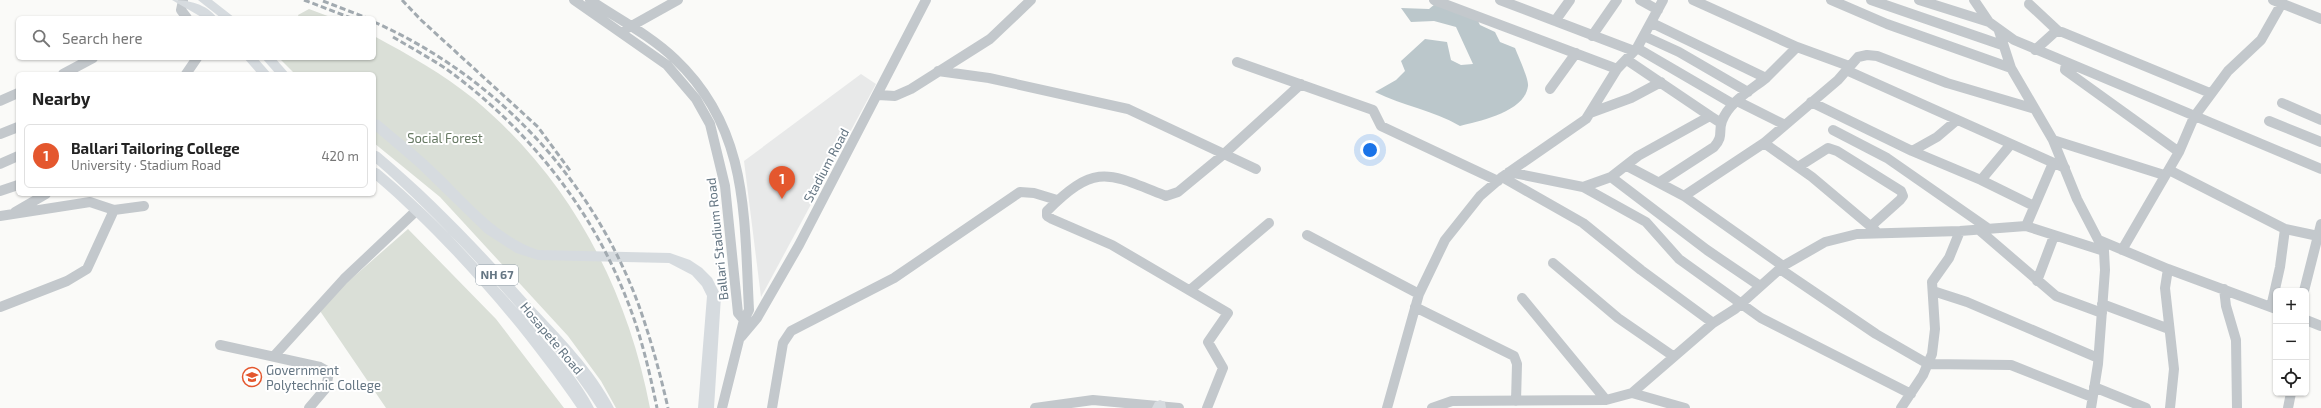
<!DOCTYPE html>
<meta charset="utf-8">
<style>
:root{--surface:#fff;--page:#f2f2f2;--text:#222;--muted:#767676;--line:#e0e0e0;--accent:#e4572e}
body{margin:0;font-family:"Exo 2",sans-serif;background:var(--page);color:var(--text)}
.controls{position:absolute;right:12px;bottom:12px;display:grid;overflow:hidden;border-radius:6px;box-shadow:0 1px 3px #0004}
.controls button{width:36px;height:36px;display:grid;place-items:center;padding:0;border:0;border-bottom:1px solid var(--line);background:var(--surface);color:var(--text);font:20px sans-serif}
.you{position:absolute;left:1370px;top:150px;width:14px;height:14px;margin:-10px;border:3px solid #fff;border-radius:50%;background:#1a73e8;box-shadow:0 0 0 6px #1a73e833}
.badge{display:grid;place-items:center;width:26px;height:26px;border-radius:50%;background:var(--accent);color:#fff;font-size:13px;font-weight:700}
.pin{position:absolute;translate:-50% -33px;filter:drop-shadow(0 1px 2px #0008)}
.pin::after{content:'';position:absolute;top:21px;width:14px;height:12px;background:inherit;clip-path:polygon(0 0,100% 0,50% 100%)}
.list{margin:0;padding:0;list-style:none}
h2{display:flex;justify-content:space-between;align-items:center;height:52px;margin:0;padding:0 16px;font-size:17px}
h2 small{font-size:13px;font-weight:400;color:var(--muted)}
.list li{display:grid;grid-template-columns:26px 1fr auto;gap:12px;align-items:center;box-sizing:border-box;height:64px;margin:0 8px 8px;padding:0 8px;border:1px solid var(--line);border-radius:6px}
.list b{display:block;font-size:15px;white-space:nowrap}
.list p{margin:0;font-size:13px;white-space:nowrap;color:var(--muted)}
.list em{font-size:13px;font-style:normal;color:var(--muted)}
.icon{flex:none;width:22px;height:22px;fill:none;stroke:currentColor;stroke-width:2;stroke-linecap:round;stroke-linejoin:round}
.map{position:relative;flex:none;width:2321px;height:408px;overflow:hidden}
.search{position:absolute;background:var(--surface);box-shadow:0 1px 3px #0004;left:16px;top:16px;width:360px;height:44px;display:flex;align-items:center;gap:10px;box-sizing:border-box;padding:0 14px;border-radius:6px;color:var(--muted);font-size:15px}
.panel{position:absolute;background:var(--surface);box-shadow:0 1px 3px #0004;left:16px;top:72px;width:360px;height:124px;border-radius:6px}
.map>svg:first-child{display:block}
.built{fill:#e8e9e9}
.green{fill:#dadfd7}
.water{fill:#bbc7cb}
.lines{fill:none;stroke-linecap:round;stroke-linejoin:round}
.minor{stroke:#c3c8cc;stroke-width:10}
.major{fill:#d6dbdf;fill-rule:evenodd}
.highway{fill:#d6dbdf;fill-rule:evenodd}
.rail{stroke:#a2aab0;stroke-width:3;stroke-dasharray:6 3;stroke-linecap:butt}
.labels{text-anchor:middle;stroke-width:4;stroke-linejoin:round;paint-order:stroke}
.shield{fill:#fff;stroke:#939fa8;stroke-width:1}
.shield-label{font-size:12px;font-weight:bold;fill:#657683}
.park-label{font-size:13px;fill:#687a64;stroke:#fff}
.street-label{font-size:13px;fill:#657683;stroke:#fff}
.poi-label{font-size:13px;fill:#657683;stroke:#fff;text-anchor:start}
</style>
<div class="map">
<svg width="2321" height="408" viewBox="0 0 2321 408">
<rect width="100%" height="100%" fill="#fafaf8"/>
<!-- built -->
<path class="built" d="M 861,74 L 876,84 L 761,297 L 744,161 Z"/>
<!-- green -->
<path class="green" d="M 309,9 L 333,18 L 299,18 L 298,15 Z
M 374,36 C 409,55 443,74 474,99 C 569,178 627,287 650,408 L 616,408 L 601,381 L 568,336 L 440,197 L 374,143 L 374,74 L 295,74 L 279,58 L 374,58 Z
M 408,229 L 496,319 L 564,408 L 386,408 L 318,308 Z"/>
<!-- water -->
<path class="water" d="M 1435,4 L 1473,11 L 1480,25 L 1495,32 L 1500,42 L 1515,48 C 1518,56 1529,79 1528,86 C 1525,112 1480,121 1460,126 C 1433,110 1403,106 1375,92 L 1396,80 L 1405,71 L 1401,61 L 1425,39 L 1447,42 L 1451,60 L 1461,65 L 1473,64 L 1456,27 L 1434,21 L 1411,22 L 1401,8 L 1429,9 Z"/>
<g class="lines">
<!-- minor -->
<path class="minor" d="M 574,0 L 667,65 L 696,99 L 710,124 L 725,186 L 738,313 L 744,320
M 590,0 C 618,19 650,35 675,59 C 749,129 744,216 749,310 L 744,320 L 722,408
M 1434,0 L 1617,69
M 1500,0 L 1634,51
M 1640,0 L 1658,10
M 1693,0 L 1797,47 L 1849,66
M 1831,0 L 1887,24 L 2011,68
M 1871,0 L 2002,45
M 1919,0 L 1989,22
M 1974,0 L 1989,22 L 2014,40 L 2321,169
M 2273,0 L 2321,19
M 183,1 L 181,10 L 187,18
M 2029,4 L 2058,31
M 1555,21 L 1570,0
M 1652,23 L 1766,78 C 1751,90 1729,102 1722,121 C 1718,132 1724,136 1714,147 L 1660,182
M 626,29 L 678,0
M 1999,31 L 2011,68 L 2053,140 L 2077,199 L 2104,251 L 2105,270 L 2098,364 L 2091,408
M 1592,36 L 1617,0
M 1644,36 L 1679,52 L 1748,92
M 1637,48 L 1733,104
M 2035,50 L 2055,32 L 2062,32 L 2210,93
M 1627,60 L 1710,116
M 1237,62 L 1373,110 L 1381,126 L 1498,181
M 2066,63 L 2065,70 L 2179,152
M 1846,70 L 2065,168
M 938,71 L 989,78 L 1128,109 L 1256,169
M 63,74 L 93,58
M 186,74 L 197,58
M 1766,78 L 1797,47
M 1550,89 L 1576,53
M 878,95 L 895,96 L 911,89 L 990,39 L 1031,0
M 0,101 L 18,93
M 1737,101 L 1783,124
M 1811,102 L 1912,151 L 1981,180 L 2034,206
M 2282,103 L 2321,120
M 1590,113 L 1631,98 L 1661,82
M 2269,121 L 2321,142
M 1833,130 L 1887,158 L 1989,229
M 0,134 L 18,127
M 2053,140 L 2164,175
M 1764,143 L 1812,177 L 1875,230
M 1912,151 L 1937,137 L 1957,120
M 0,164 L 18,156
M 1627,166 L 1684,196
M 1798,167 L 1828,148 L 1837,151 L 1901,191 L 1903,196 L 1900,200 L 1871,226
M 2169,170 L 2285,229 L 2280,267 L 2271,307
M 1509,172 L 1583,187 L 1646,222 L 1679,259 L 1761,318 L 1911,394
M 1502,177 L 1583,223 L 1641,270 L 1713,323
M 1611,177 L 1707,250 L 1760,286
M 1981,180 L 2011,144
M 1583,187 L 1611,177 L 1638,156 L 1710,116 L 1721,123
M 0,191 L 18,185
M 15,212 L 46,194
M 0,216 L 90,202 L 114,210 L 144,206
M 2026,226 L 2053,163
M 1978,229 L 2056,296 L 2102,313
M 2285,229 L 2318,236
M 1307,235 L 1419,294
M 2099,240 L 2168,269 L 2276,309
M 2122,250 L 2179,152 L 2194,117 L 2228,71 L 2261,40 L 2282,3
M 1553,263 L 1618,318 L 1673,356
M 1783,266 L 1684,196 L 1764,143 L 1838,80 L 1858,57 L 1867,55 L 1877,56 L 1947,83 L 2035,109
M 1780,269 L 1876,334 L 1928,364 L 2011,365 L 2092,397
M 2168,269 L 2165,288 L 2174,369 L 2170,408
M 2037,281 L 2054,236
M 2224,289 L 2226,306 L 2236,340 L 2237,408
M 1190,290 L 1269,223
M 1933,291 L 1967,302 L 2098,358
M 2304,291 L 2321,224
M 1522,298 L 1606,400
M 2102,304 L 2169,329
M 0,307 L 67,281 L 87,269 L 114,210
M 1415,307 L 1514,356 L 1517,364 L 1516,401
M 2306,320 L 2321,326
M 741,337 L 757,318 L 799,245 L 926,0
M 220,345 L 320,367 L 329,372 L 326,388 L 309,408
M 274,356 L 344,279 L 417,210
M 2094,387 L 2146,408
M 1632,393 L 1685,408
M 772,408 L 783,343 L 791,331 L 894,278 L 1020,192 L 1034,193 L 1057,200
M 1035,408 L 1093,400 L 1179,408
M 1207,408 L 1223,368 L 1208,342 L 1228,313 L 1112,245 L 1052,219 L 1047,216 L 1047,211 C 1096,162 1108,173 1166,196 L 1178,192 L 1224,154 L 1301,84
M 1387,408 L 1419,294 L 1445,240 L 1480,196 L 1502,177 L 1586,119 L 1617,69 L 1637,48 L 1663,0
M 1432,408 L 1452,401 L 1606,400 L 1632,393 L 1713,323 L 1735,309 L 1783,266 L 1825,242 L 1857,234 L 1960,231 L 2026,226 L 2104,251
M 1901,408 L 1923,375 L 1932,354 L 1935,329 L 1932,282 L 1949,258 L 1960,231
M 2288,408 L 2291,393"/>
<!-- major -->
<path class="major" d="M 1160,400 L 1165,402 L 1166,408 L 1152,408 L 1155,402 Z"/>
<!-- highway -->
<path class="highway" d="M 172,0 C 188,0 207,4 217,18 L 203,18 Z
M 198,0 L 212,0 L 235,18 L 221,18 Z
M 244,58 L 257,58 L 271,74 L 258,74 Z
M 262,58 L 275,58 L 289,74 L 276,74 Z
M 374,119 L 379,120 C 399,137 420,153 439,172 C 469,201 497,236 538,250 L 670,253 L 690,260 L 702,268 L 712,278 L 721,296 L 714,408 L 698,408 L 707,296 L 702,286 L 692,275 L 669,263 L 538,260 L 516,253 L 485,233 L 416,166 L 374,130 Z
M 374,150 L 379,152 C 434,198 483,250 531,304 C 561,336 594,369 614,408 L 597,408 C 572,368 540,334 509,299 C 466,251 423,204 374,162 Z
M 374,167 L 379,169 C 438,218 491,276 540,335 C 559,357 581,382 594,408 L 577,408 C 522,328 448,242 374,179 Z"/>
<!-- rail -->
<path class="rail" d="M 304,0 L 351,18
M 402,0 L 421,20 L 538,127 L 571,172
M 323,1 L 367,18
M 374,22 C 496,76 593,180 639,306 C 651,340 660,373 668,408
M 393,37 C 410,47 428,57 445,68 C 524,125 589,204 625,295 C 640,331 649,369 657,408"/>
</g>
<!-- icons -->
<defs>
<symbol id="university-ring" viewBox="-11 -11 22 22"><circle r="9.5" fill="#fff" stroke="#e4572e" stroke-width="1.5"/><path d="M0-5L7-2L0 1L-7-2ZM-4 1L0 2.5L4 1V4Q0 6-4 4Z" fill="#e4572e"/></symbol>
</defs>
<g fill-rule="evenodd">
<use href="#university-ring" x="241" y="366" width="22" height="22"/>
</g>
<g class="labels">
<!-- shield labels -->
<rect class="shield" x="476" y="265" width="42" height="20" rx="3"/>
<g class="shield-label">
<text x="497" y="279">NH 67</text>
</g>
<!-- park labels -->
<g class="park-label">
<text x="445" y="143">Social Forest</text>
</g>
<!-- street labels -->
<g class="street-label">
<text transform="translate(826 165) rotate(-62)" y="5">Stadium Road</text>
<text transform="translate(717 239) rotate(-96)" y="5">Ballari Stadium Road</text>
<text transform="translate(552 338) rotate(50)" y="5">Hosapete Road</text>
</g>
<!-- poi labels -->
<g class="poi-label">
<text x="266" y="375">Government<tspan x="266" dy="15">Polytechnic College</tspan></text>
</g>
</g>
</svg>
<div class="controls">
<button>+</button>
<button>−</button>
<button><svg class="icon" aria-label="locate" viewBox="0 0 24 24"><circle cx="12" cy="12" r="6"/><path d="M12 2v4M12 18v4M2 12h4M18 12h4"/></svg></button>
</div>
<div class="you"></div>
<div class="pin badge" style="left:782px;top:199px">1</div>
<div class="search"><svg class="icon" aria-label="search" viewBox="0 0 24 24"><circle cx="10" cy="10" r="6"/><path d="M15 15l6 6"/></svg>Search here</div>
<section class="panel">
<h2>Nearby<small></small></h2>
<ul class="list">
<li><span class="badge">1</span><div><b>Ballari Tailoring College</b><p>University · Stadium Road</p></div><em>420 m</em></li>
</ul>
</section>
</div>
